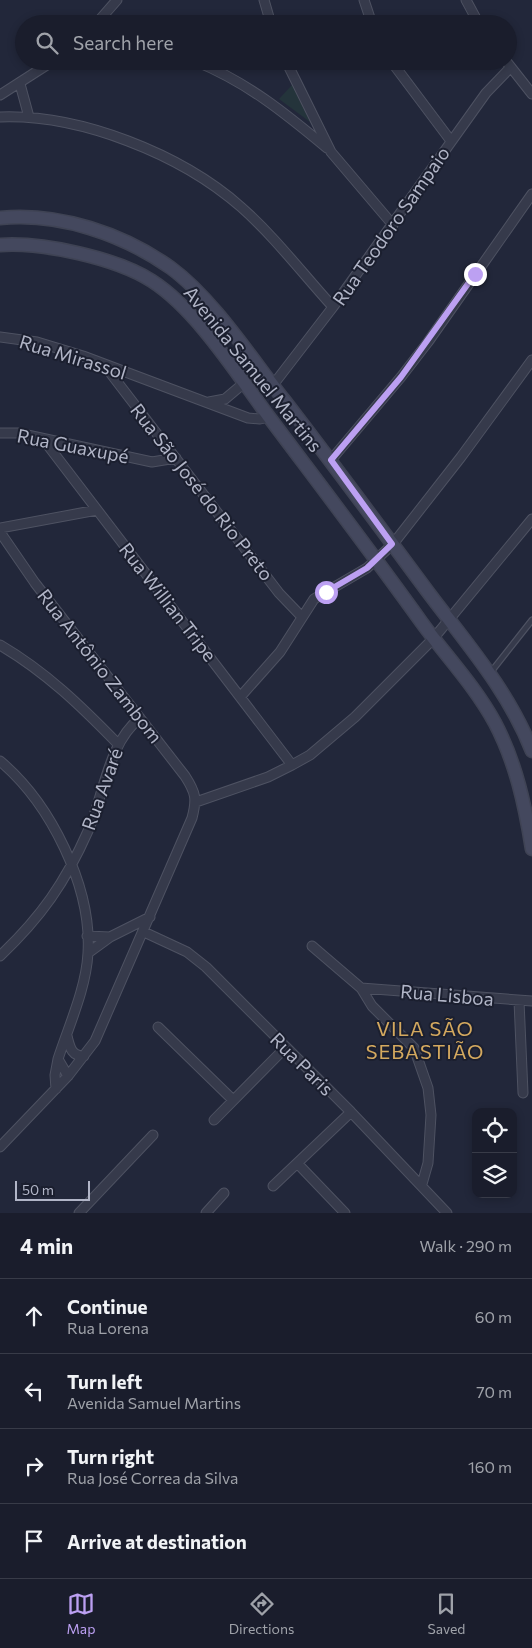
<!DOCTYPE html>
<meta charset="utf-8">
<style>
:root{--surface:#1a1d2c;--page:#272a38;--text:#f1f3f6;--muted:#9fa2a9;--line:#383b48;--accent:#bca0f2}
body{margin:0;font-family:Commissioner,sans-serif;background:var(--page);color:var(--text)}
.controls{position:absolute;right:15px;bottom:15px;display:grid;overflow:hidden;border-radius:10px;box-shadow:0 2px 8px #0003}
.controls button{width:45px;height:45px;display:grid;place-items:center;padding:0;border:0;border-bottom:1px solid var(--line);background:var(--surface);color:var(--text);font:25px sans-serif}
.scale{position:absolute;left:15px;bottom:12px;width:75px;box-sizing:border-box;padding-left:5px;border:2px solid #b1b5c7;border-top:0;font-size:14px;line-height:18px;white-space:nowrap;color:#b1b5c7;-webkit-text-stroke:4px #1b1f2f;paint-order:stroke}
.stop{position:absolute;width:15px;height:15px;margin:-11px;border:4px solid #bca0f2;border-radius:50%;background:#fff}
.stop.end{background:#bca0f2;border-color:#fff;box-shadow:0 1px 5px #0008}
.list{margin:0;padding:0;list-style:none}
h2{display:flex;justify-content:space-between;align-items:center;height:65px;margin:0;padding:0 20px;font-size:21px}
h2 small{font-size:16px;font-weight:400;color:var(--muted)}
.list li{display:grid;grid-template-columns:32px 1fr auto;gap:15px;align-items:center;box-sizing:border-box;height:75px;padding:0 20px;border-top:1px solid var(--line)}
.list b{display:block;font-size:19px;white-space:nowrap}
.list p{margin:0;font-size:16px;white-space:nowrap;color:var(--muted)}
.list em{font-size:16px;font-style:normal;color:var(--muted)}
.icon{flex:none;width:28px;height:28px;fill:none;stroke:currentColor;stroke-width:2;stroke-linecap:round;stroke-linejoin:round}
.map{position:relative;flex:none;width:532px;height:1213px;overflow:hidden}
.search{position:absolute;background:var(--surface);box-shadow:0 2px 8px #0003;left:15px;right:15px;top:15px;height:55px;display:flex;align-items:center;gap:12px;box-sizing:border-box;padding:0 18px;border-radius:28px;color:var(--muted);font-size:19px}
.sheet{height:365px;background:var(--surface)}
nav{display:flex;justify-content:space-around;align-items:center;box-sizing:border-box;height:70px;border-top:1px solid var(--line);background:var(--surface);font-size:14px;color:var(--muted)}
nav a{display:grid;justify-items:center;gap:2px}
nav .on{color:var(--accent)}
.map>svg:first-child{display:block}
.green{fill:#24343b}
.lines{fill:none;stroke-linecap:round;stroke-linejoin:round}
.lane-casing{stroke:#4e5262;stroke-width:7}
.street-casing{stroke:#4e5262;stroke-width:11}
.secondary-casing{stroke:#3f4354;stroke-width:15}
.lane{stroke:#363a4b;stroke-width:4.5}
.street{stroke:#363a4b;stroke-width:9}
.secondary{stroke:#44485e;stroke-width:12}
.route{stroke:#bca0f2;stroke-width:6}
.labels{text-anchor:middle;stroke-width:4;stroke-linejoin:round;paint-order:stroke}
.street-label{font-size:19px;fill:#b1b5c7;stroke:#1b1f2f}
.neighbourhood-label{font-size:20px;letter-spacing:1px;fill:#d4a95f;stroke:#1b1f2f}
</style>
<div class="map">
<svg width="532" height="1213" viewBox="0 0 532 1213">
<rect width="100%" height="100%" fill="#22273a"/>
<!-- green -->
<path class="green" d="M 292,85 L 310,122 L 279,99 Z"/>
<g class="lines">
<defs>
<path id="lane" d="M 491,672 L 532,620"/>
<path id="street" d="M 264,0 L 271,24
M 364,0 L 372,24
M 466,0 L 479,24
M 96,24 L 117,0
M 195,61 C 247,82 285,113 327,148
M 286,61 L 331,152 L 393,225
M 391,61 L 451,141
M 506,61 L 532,94
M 20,84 L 29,117
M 0,95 L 53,61
M 0,117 C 80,114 181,154 241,207 C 274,236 303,274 333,307
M 0,337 L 37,342 L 83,356 L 248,418 L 260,419 L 269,417
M 105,366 L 279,593 L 302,617
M 273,385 L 333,307 L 486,93 L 510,68
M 209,402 L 225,399 L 244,383
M 0,433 L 18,433 L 152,462 L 176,458
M 43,439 L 292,765
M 331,460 L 401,377 L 428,342 L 532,194
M 0,528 L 97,510
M 0,532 L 35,583 L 185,776 C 196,793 197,799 192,818 L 95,1041 L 68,1076 L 0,1147
M 0,645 C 46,672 81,706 118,744
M 241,696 L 280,652 L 314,599 L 367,568 L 393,544 L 461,457 L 532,360
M 0,761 C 50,803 92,886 88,953 C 86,989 69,1025 58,1059 L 68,1076
M 196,802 L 268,777 L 292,765 L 310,755 L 355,717 L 433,639 L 532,519
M 144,932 L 187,952 L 206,967 L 351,1112 L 447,1213
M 87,936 L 110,937
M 312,946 L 361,988 L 372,1006 L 414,1048 L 428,1088 L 431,1115 L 428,1163 L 422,1184
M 88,953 L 110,937 L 150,917
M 0,956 C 41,917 65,883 88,831 C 104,795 108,743 140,718
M 361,988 L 532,1001
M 519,1001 L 523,1093
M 158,1027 L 233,1100
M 67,1036 C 70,1047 71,1056 84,1056
M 56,1089 L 55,1075 L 58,1059
M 214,1120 L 286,1047
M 298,1164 L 345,1213
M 273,1186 L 351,1112
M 79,1213 L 153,1135
M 206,1213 L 224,1193"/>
<path id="secondary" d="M 0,218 C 59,212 123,234 171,268 C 213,299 251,358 284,400 C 334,465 382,530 431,596 C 468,645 509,692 532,751
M 0,245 C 43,242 116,258 152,281 C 197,310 237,374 269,417 C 320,485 372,553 422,623 C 446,656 475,686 495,723 C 516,763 525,805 532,849"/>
</defs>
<!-- lane casing -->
<use href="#lane" class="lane-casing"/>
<!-- street casing -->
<use href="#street" class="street-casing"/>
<!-- secondary casing -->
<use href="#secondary" class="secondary-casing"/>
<!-- lane -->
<use href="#lane" class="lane"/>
<!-- street -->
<use href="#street" class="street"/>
<!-- secondary -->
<use href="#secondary" class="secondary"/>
</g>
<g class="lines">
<!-- route -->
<path class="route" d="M 326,592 L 367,568 L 392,544 L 331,460 L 401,377 L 475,274"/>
</g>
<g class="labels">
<!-- street labels -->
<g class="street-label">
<text transform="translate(391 226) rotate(-55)" y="7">Rua Teodoro Sampaio</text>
<text transform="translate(73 357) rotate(17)" y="7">Rua Mirassol</text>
<text transform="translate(253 369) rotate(51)" y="7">Avenida Samuel Martins</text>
<text transform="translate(73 446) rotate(11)" y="7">Rua Guaxupé</text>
<text transform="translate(202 492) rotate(52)" y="7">Rua São José do Rio Preto</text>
<text transform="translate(168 602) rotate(52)" y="7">Rua Willian Tripe</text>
<text transform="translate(100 666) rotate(52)" y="7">Rua Antônio Zambom</text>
<text transform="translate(102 789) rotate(-70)" y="7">Rua Avaré</text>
<text transform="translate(447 995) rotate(5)" y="7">Rua Lisboa</text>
<text transform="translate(302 1064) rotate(45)" y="7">Rua Paris</text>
</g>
<!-- neighbourhood labels -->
<g class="neighbourhood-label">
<text x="425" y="1036">VILA SÃO<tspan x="425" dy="23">SEBASTIÃO</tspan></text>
</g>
</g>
</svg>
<div class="controls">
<button><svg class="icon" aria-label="locate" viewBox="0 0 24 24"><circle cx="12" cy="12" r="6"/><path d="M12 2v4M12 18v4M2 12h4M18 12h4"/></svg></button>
<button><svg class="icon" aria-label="layers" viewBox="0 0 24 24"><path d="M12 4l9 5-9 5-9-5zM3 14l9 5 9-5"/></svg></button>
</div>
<div class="scale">50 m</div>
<div class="stop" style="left:326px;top:592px"></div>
<div class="stop end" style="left:475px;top:274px"></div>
<div class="search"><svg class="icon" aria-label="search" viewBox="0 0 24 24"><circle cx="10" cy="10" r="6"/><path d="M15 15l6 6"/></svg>Search here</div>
</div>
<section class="sheet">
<h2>4 min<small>Walk · 290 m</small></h2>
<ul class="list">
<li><svg class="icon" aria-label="ahead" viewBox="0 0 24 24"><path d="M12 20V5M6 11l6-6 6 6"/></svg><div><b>Continue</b><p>Rua Lorena</p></div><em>60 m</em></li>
<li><svg class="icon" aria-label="left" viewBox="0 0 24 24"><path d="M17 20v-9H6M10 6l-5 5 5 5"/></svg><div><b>Turn left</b><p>Avenida Samuel Martins</p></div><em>70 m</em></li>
<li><svg class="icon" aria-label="right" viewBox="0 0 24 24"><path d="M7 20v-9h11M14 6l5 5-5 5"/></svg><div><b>Turn right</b><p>Rua José Correa da Silva</p></div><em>160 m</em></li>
<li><svg class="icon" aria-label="arrive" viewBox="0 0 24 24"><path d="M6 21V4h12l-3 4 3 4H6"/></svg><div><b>Arrive at destination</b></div></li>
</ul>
</section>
<nav>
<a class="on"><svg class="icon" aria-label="map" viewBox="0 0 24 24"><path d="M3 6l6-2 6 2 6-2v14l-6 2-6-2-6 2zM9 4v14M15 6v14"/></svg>Map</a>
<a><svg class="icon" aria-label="directions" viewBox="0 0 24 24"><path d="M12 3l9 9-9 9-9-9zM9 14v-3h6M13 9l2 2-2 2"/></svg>Directions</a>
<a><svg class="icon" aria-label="saved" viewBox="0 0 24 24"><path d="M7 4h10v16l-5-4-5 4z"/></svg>Saved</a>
</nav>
